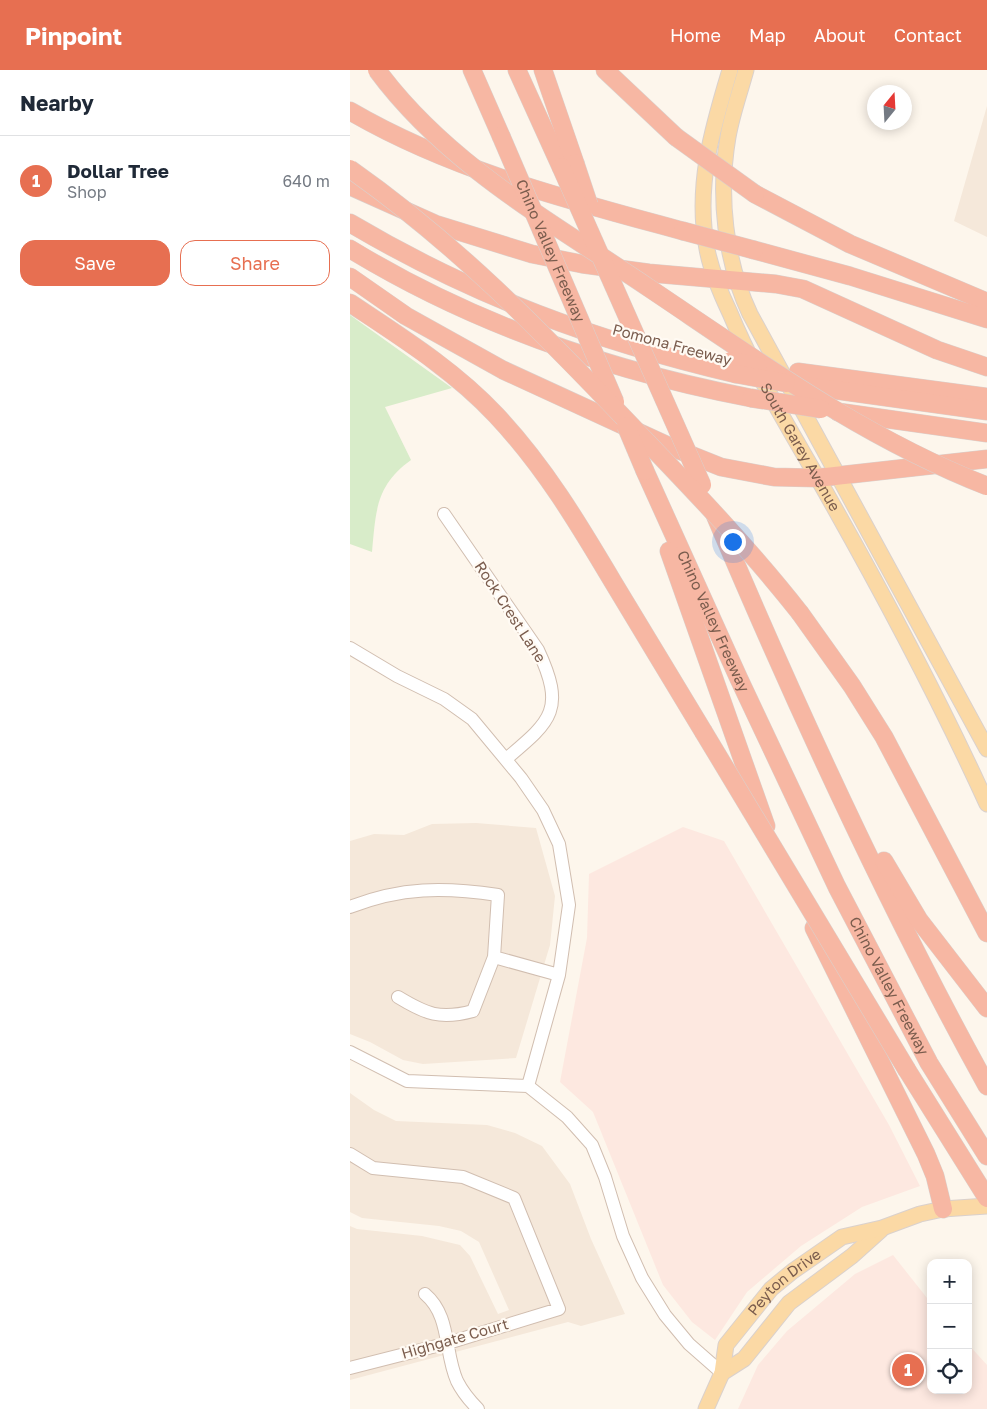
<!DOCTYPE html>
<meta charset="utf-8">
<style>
:root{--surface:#fff;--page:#f6f6f7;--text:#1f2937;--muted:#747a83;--line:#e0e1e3;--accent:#e76f51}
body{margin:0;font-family:"Golos Text",sans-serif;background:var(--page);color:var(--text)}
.controls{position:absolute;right:15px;bottom:15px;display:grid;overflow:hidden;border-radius:10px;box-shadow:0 2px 12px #0003}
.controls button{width:45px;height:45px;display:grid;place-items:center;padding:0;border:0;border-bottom:1px solid var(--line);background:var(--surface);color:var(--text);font:25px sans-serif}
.compass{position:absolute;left:517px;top:15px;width:45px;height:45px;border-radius:50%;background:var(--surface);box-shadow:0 2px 12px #0003;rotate:18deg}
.you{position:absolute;left:382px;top:471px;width:18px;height:18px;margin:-12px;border:4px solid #fff;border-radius:50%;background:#1a73e8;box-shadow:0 0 0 8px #1a73e833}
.badge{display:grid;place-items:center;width:32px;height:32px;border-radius:50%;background:var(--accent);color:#fff;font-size:16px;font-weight:700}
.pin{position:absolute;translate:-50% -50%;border:2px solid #fff;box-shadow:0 1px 5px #0006}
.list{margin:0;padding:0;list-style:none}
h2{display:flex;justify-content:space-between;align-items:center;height:65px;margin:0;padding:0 20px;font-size:21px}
h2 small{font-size:16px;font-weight:400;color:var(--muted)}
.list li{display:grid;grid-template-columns:32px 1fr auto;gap:15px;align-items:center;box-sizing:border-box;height:90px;padding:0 20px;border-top:1px solid var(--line)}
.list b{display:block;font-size:19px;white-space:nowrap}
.list p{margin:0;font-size:16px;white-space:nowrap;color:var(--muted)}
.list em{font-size:16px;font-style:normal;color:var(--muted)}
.actions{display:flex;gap:10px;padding:15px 20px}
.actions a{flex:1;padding:11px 0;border:1px solid var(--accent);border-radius:15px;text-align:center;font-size:18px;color:var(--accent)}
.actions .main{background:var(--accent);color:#fff}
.icon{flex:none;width:28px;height:28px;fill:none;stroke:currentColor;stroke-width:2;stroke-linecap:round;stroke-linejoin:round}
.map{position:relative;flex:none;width:637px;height:1339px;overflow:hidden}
header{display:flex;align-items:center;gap:30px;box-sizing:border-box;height:70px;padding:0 25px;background:var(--accent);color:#fff}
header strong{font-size:24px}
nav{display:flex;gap:28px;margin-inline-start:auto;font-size:18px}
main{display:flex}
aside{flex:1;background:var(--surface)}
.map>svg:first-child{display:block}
.residential{fill:#f5e8da}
.commercial{fill:#fde8e0}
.green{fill:#d8ecc9}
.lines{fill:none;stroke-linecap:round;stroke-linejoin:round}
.minor-casing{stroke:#d1beb0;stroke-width:14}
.major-casing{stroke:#dad1cd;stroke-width:17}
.highway-casing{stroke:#dad1cd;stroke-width:19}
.minor{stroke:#fff;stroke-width:12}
.major{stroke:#fbd9a5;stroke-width:15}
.highway{stroke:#f7b7a3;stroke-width:18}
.highway-bridge-casing{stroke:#dad1cd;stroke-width:19;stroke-linecap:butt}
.highway-bridge{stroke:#f7b7a3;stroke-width:18}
.labels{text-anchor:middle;stroke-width:4.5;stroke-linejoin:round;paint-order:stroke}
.street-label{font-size:15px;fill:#7a5c4d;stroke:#fffaf3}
</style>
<header>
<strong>Pinpoint</strong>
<nav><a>Home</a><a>Map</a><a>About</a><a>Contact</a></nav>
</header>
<main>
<aside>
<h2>Nearby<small></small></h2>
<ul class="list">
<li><span class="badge">1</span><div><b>Dollar Tree</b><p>Shop</p></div><em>640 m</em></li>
</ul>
<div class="actions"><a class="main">Save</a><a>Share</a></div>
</aside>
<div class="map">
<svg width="637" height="1339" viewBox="0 0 637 1339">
<rect width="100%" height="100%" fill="#fdf6ec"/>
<!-- residential -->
<path class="residential" d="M 637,36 L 637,167 L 604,151 Z
M 126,753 L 186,758 L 205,826 L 200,875 L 166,988 L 73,994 L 53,990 L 20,972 L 0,964 L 0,771 L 24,764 L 54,765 L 82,754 Z
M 0,1023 L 24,1040 L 46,1051 L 137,1055 L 165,1063 L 192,1076 L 220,1114 L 241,1169 L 275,1244 L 231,1256 L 218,1252 L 0,1310 L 0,1156 L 7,1159 L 72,1166 L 110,1175 L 120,1186 L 148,1244 L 159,1240 L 129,1172 L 111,1161 L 89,1156 L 12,1148 L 0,1142 Z"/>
<!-- commercial -->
<path class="commercial" d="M 333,757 L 374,771 L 539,1055 L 570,1116 L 512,1137 L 451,1176 L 397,1222 L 365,1270 L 342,1252 L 313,1215 L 243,1042 L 210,1012 L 237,868 L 239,804 Z
M 543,1185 L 581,1233 L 581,1320 L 618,1320 L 618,1274 L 637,1295 L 637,1339 L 388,1339 L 408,1295 L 437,1261 L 505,1204 Z"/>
<!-- green -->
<path class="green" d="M 0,245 L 102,318 L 35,337 L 61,390 C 25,416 26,442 22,482 L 0,474 Z"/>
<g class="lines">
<defs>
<path id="minor" d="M 94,444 L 188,580 C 216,640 201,651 156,689
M 0,578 L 47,606 L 94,629 L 122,649 L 171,708 L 193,740 L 209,774 L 219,835 L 209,905 L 178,1016
M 0,837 C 51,817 94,817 148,825 L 144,887 L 123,941 C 90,950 76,944 48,927
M 144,887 L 209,905
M 0,982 L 57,1011 L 178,1016 L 217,1047 L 242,1075 L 255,1107 L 273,1166 L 292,1208 L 315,1245 L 339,1274 L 372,1303
M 0,1084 L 23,1098 L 113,1107 L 164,1128 L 209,1239 L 98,1273 L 0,1298
M 75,1224 C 101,1246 94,1282 107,1311 C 112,1321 120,1331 128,1339"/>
<g id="major">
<path id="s1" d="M 380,0 C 362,59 345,117 357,179 C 361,201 370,222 380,243 C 404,301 436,353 467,407 C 528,514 586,622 637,734"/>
<path d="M 396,0 C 390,22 382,44 378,67 C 368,125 375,191 400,244 L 637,679"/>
<path d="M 372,1303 L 394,1289 L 439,1233 L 502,1186 L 531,1160"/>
<path id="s2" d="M 356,1339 L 372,1303 L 376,1275 L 421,1219 L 443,1201 L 492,1167 L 532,1158 L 570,1144 L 593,1139 L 637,1136"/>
</g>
<g id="highway">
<path d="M 122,0 L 151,66"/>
<path d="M 167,0 L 211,97"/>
<path d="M 193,0 L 225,93"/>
<path d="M 255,0 L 326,67"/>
<path d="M 0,41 C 103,101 219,130 333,161"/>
<path d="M 0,116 L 85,154 L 182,184 L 232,194 L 299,203 L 426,214 L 453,219 L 587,280 L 637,297"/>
<path d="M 405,124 L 500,174 L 637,232"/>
<path d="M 0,153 C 125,227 246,271 386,304"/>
<path d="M 0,179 C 123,254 260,301 401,328"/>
<path d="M 404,180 L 500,206 L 637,249"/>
<path d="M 0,207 L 56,246 L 153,300 L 316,375 L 371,397 L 424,407 L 467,408 L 637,389"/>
<path d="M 0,233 C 51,267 104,300 146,345 C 194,396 228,453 263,512 C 293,562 323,611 353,661"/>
<path d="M 448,302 L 637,327"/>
<path d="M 456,316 L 637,341"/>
<path d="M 488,342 L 637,363"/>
<path id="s3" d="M 295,401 L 389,609 L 487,817 L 579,993 L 637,1086"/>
<path d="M 365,445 C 447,639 535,831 637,1016"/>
<path d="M 319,481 L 416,756"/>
<path d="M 450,543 L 502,616 L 534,667 L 637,863"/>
<path d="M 534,791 L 569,850 L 637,938"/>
<path d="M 464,858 L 576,1084 L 585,1106 L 593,1139"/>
<path d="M 557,1000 L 637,1128"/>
</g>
</defs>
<!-- minor casing -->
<use href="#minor" class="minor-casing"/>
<!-- major casing -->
<use href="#major" class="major-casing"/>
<!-- highway casing -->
<use href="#highway" class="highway-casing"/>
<!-- minor -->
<use href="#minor" class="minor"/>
<!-- major -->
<use href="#major" class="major"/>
<!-- highway -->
<use href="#highway" class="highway"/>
<defs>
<g id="highway-bridge">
<path d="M 27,0 C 97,95 203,153 299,218 C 408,291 514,368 637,416"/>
<path id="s4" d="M 151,66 L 265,332"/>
<path d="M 326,67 L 405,124"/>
<path d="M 225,93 L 239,135"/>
<path d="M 211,97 L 352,415"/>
<path d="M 0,99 C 104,172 187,257 275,349 C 335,412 396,474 450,543"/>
<path d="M 333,161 L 404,180"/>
<path d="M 381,291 L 408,296"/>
<path d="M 386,304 L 436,313"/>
<path d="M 401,328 L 471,339"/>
<path d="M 276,356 L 295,401"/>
<path d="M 353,661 L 557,1000"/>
</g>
</defs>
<!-- highway-bridge casing -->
<use href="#highway-bridge" class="highway-bridge-casing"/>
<!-- highway-bridge -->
<use href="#highway-bridge" class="highway-bridge"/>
</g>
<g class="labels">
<!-- street labels -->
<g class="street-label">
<text dy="5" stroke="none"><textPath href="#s4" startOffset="125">Chino Valley Freeway</textPath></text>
<text transform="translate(322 275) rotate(15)" y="5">Pomona Freeway</text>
<text dy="5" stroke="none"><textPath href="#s1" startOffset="402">South Garey Avenue</textPath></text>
<text transform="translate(160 542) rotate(57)" y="5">Rock Crest Lane</text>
<text dy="5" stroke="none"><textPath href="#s3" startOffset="165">Chino Valley Freeway</textPath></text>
<text dy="5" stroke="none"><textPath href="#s3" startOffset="570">Chino Valley Freeway</textPath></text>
<text dy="5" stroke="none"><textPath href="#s2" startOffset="154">Peyton Drive</textPath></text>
<text transform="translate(105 1269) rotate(-16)" y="5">Highgate Court</text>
</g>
</g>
</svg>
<div class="controls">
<button>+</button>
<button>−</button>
<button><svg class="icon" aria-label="locate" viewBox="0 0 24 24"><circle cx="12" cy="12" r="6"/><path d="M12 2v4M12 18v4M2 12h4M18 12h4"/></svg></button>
</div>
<svg class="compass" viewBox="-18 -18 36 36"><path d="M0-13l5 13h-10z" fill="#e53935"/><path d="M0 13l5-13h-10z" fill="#747a83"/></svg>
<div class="you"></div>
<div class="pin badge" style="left:558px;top:1300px">1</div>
</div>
</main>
